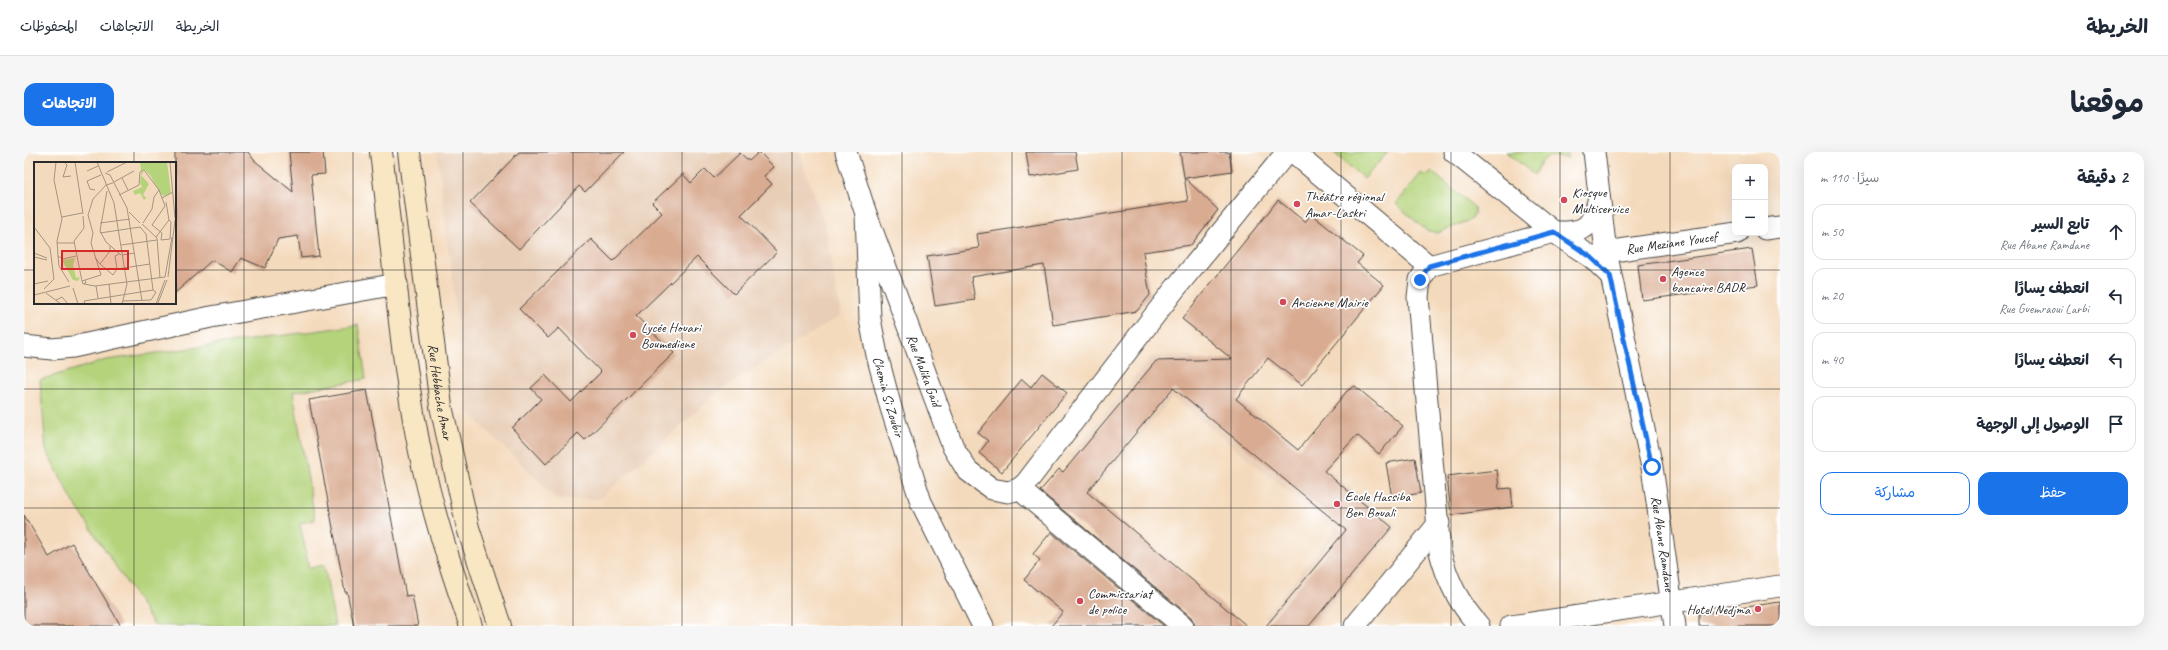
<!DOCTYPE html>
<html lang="ar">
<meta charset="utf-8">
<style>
:root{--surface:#fff;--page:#f6f6f7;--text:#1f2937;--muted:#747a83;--line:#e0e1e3;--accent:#1a73e8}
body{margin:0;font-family:Caveat,"Playpen Sans Arabic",sans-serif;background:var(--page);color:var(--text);direction:rtl}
.controls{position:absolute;right:12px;top:12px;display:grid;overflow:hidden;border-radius:8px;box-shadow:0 4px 16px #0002}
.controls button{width:36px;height:36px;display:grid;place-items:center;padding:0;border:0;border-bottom:1px solid var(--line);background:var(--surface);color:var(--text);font:20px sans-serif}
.stop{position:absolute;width:12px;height:12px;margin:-9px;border:3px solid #1a73e8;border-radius:50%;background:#fff}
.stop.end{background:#1a73e8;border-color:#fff;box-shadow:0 1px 4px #0008}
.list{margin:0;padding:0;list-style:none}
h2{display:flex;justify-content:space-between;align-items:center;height:52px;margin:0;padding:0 16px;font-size:17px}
h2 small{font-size:13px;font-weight:400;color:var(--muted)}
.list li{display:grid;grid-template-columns:26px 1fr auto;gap:12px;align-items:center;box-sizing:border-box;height:56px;margin:0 8px 8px;padding:0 8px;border:1px solid var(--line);border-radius:12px}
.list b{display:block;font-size:15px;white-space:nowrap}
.list p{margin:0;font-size:13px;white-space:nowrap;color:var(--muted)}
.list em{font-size:13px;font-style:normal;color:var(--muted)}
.actions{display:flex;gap:8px;padding:12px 16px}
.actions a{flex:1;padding:9px 0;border:1px solid var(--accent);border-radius:12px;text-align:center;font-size:14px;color:var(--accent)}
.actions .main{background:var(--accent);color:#fff}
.icon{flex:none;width:22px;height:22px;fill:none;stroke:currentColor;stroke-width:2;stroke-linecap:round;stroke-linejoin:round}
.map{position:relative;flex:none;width:1756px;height:474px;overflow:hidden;direction:ltr;border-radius:12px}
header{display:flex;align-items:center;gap:24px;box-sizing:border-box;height:56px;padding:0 20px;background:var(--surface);border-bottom:1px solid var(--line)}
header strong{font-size:19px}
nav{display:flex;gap:22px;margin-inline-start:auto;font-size:14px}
.intro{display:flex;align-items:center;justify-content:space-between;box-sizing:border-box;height:96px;padding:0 24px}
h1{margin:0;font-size:28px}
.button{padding:10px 18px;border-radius:12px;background:var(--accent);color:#fff;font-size:14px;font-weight:700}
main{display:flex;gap:24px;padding:0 24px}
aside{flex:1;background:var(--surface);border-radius:12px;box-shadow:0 4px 16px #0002}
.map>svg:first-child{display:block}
.built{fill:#e8ceb6}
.green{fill:#b4d37a;stroke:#707f52}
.building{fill:#d9ab91}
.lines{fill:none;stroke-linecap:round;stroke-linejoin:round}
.minor-casing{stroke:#494541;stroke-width:23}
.secondary-casing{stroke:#494541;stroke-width:24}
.minor{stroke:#fff;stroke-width:21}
.secondary{stroke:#f9e7c3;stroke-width:22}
.route{stroke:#1a73e8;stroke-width:5}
.grid{fill:none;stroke:#2b2b2b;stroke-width:1;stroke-opacity:0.55}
.poi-dot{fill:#d1495b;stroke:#fff;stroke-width:1.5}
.labels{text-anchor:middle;stroke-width:3.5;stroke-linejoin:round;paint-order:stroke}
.poi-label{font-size:14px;fill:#2b2b2b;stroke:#fff;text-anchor:start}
.street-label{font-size:14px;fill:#2b2b2b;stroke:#fff}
.inset-road{fill:none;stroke:#a49482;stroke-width:1}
.view{fill:#d62828;fill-opacity:0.15;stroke:#d62828;stroke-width:2}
.inset-edge{fill:none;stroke:#2b2b2b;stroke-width:2}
</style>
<header>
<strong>الخريطة</strong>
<nav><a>الخريطة</a><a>الاتجاهات</a><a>المحفوظات</a></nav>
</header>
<div class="intro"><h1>موقعنا</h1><a class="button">الاتجاهات</a></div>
<main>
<aside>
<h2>2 دقيقة<small>سيرًا · 110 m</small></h2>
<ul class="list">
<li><svg class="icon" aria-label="ahead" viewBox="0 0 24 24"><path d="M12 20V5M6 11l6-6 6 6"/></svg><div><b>تابع السير</b><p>Rue Abane Ramdane</p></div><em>50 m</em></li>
<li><svg class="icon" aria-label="left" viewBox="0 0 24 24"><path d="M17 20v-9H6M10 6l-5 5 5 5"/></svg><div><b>انعطف يسارًا</b><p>Rue Guemraoui Larbi</p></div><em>20 m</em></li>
<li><svg class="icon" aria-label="left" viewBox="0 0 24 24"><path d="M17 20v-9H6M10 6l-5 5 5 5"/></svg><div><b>انعطف يسارًا</b></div><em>40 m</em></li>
<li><svg class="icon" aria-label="arrive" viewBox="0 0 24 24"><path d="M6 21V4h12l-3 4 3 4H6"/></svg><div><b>الوصول إلى الوجهة</b></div></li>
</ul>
<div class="actions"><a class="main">حفظ</a><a>مشاركة</a></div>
</aside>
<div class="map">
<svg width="1756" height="474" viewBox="0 0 1756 474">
<rect width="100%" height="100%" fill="#fff"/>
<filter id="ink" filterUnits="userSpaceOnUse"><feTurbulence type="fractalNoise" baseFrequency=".025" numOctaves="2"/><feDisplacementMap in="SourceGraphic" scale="8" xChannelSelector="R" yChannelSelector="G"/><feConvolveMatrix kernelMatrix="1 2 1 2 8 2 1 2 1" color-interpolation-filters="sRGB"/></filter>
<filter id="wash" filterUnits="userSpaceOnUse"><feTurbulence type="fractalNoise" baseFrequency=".012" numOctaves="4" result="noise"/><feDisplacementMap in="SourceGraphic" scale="16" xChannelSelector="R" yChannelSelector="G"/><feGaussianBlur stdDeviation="0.9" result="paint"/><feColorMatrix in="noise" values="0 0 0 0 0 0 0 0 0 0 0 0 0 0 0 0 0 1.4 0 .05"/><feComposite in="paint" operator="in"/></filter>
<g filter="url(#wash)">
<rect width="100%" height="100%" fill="#f4dabc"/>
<!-- built -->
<path class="built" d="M 413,0 L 775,0 L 801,73 L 817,163 L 696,238 L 576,347 L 534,348 L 444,260 Z
M 1165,203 L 1373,374 L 1291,474 L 1251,474 L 1240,465 L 1311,378 L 1149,245 L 1078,330 L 1046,304 L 1128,204 Z"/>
<!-- green -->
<path class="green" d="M 1309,0 L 1364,0 L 1340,27 Z
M 1483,0 L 1544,0 L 1544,6 C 1524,2 1519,4 1510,23 Z
M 1407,19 L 1450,55 L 1451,61 L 1448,67 L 1414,81 L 1404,80 L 1372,52 L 1397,21 L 1402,24 Z
M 334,173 L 342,227 L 269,240 L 291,368 L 276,371 L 285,416 L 300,413 L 311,474 L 131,474 L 49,349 L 22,298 L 16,228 L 82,208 Z"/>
<g id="blocks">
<!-- building -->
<path class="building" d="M 151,0 L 224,0 L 230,8 L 269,40 L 265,0 L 299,0 L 301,22 L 287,23 L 295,104 L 277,106 L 274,84 L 254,87 L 241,116 L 217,106 L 208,120 L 188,108 L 151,141 Z
M 495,0 L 600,0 L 561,40 L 555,34 L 495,97 L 446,51 Z
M 735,0 L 750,15 L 740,24 L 748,32 L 717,63 L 753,100 L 710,142 L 673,105 L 612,164 L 650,201 L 561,288 L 554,281 L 522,312 L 488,276 L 517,247 L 507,236 L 521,223 L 547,250 L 577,220 L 535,176 L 524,186 L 495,157 L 567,87 L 589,109 L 638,61 L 628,51 L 659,22 L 667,31 L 681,17 L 690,26 L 716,1 L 725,9 Z
M 1002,0 L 1051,0 L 1054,17 L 1006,25 Z
M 1156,0 L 1205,0 L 1208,19 L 1161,26 L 1194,58 L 1167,93 L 1119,100 L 1126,143 L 1113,159 L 1029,173 L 1020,113 L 947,125 L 951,148 L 911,154 L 903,104 L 955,96 L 953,82 L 1164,49 Z
M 1254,48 L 1281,70 L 1287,62 L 1339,104 L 1333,111 L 1360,133 L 1278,233 L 1244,206 L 1212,247 L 1274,298 L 1323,239 L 1331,234 L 1379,274 L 1355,302 L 1333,283 L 1300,319 L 1368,375 L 1285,474 L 1242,474 L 1322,378 L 1149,236 L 1063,340 L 1223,474 L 1171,474 L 1167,465 L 1016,339 L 1035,317 L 1039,320 L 1132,209 L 1208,207 L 1158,167 Z
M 1728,97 L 1734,133 L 1618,148 L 1614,113 Z
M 1018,221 L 1043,241 L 978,320 L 955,301 L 964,289 L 954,281 L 998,227 L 1007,235 Z
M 343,238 L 382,444 L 388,443 L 394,474 L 330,474 L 323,440 L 321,440 L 285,248 Z
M 1391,306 L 1397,341 L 1368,346 L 1362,311 Z
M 1473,318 L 1475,337 L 1487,336 L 1489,355 L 1427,363 L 1423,324 Z
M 0,363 L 25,405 L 48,391 L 97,474 L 0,474 Z
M 1027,380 L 1140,474 L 1027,474 L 1039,460 L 1000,428 L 1016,408 L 1009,402 Z
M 1756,450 L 1756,474 L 1675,474 L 1675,462 Z"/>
</g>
</g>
<g filter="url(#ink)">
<use href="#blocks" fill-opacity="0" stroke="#494541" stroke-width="1"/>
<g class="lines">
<defs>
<g id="minor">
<path id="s1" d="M 822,0 L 842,62 L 846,167 L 853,203 L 867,256 L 897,350 L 959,474"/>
<path d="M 1269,0 L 1405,114"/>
<path d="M 1430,0 L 1530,80 L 1567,105 L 1586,123"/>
<path id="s2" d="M 1570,0 L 1582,100 L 1628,315 L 1651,474"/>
<path id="s3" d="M 842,62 L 929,295 L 943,318 L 968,337 L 984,340 L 995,337 L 1002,331 L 1150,138 L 1263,0"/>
<path d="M 1741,77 L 1756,75"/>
<path id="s4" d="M 1582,100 L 1713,81"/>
<path d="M 0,194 L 28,197 L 49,195 L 187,165 L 373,132"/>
<path d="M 995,337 L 1159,474"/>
<path d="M 1331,474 L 1415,371"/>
<path d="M 1455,474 C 1434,450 1424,430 1416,400 L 1394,145 L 1396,128 L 1405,114 L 1530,80 C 1562,81 1568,76 1575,45"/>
<path d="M 1487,474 L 1756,434"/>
</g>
<g id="secondary">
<path d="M 357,0 C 370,105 377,215 400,318 C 412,371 429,423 447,474"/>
<path id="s5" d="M 385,0 L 417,254 L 444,376 L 476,474"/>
</g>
</defs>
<!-- minor casing -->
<use href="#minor" class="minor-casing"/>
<!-- secondary casing -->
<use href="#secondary" class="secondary-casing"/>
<!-- minor -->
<use href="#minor" class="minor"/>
<!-- secondary -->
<use href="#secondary" class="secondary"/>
</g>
</g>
<g class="lines" filter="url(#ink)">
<!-- route -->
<path class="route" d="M 1396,128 L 1405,114 L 1530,80 L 1567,105 L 1586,123 L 1628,315"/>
</g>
<!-- grid -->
<path class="grid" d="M 110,0 L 110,11M 220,0 L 220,474M 329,0 L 329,474M 439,0 L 439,474M 549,0 L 549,474M 658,0 L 658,474M 768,0 L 768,474M 878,0 L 878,474M 988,0 L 988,474M 1098,0 L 1098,474M 1207,0 L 1207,474M 1317,0 L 1317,474M 1427,0 L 1427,474M 1536,0 L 1536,474M 1646,0 L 1646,474M 0,118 L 11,118M 151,118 L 1756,118M 110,151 L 110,474M 0,237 L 1756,237M 0,356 L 1756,356"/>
<!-- markers -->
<g class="poi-dot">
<circle cx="1540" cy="48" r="4"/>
<circle cx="1273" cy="52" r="4"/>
<circle cx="1639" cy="127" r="4"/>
<circle cx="1259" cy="150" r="4"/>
<circle cx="609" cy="183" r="4"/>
<circle cx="1313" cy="352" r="4"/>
<circle cx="1056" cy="449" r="4"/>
<circle cx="1734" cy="457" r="4"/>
</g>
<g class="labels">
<!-- poi labels -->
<g class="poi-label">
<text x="1548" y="45">Kiosque<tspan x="1548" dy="16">Multiservice</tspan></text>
<text x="1281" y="49">Théâtre régional<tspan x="1281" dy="16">Amar-Laskri</tspan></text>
<text x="1647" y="124">Agence<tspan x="1647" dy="16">bancaire BADR</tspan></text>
<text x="1267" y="155">Ancienne Mairie</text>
<text x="617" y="180">Lycée Houari<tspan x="617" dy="16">Boumediene</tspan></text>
<text x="1321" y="349">Ecole Hassiba<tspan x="1321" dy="16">Ben Bouali</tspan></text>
<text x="1064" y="446">Commissariat<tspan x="1064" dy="16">de police</tspan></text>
<text x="1726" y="462" text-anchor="end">Hotel Nedjma</text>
</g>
<!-- street labels -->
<g class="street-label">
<text dy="5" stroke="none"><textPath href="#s4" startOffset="66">Rue Meziane Youcef</textPath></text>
<text dy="5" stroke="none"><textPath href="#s3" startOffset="167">Rue Malika Gaid</textPath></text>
<text dy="5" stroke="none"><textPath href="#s5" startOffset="242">Rue Hebbache Amar</textPath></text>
<text dy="5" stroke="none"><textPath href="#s1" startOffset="250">Chemin Si Zoubir</textPath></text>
<text dy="5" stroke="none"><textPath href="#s2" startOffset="398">Rue Abane Ramdane</textPath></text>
</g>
</g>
<!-- overview -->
<g transform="translate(10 10)">
<rect width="142" height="142" fill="#f4dabc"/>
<path d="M 106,0 L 133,0 L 137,31 L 130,34 L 127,32 L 116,13 L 111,8 L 107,9 ZM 108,10 L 110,10 L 107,13 L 115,22 L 109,33 L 115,38 L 112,36 L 110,38 L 106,31 L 101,33 L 99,29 L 108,25 L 106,21 L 107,12 ZM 41,96 L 39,103 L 42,116 L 46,115 L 44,119 L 39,118 L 29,100 L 29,98 Z" fill="#b4d37a"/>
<path class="inset-road" d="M 22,0 L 20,18 L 28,57 L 23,79 L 24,94 L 25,104 L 35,120M 30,0 L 33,3 L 29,15 L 37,14M 41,0 L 49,52M 63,0 L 80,41 L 93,122 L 88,142M 136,0 L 141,56M 53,9 L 64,4M 73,10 L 93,0M 71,11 L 76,13 L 93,46M 88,16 L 94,28M 80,20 L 100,9M 61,28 L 56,27 L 53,19 L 67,13M 73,29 L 66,69 L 72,80 L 87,93M 85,33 L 105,23 L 106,10 L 110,8 L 125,28 L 131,44 L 118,63 L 128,71 L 127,78 L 136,77 L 137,60 L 135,58M 128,36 L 139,30M 93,46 L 108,139M 95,50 L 106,61M 28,55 L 48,51M 66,61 L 96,57M 109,61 L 118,47 L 120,35 L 125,28M 108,62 L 123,76 L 126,116M 0,65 L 16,86 L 20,117 L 10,127M 66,71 L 106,65M 122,75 L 135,58 L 132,40M 23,81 L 41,81M 87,83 L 123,78M 0,91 L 13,96M 88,93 L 101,91M 24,94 L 29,97 L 42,94M 0,95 L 13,98M 61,95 L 66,102 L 76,89 L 76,84M 66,102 L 79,113 L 83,107M 83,107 L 116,102M 83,107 L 81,94 L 85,92M 131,115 L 138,75M 134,115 L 141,58M 51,118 L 67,113 L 57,81 L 59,71 L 54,53 L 59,37 L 72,23 L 79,21M 51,118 L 52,121 L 49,122 L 48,119 ZM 48,119 L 40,79 L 50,66 L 49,54M 0,122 L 14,119M 50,122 L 61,124 L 131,115M 75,122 L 77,142M 62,124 L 64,136M 39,126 L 44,142M 12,131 L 27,142M 0,133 L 36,124M 22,138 L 28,135 L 34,142M 89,139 L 117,138 L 122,130 L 119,128 L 112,72 L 106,65M 124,141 L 133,118M 51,142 L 50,139 L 119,128M 122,142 L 131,118"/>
<path class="view" d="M 28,89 L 94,89 L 94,107 L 28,107 Z"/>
<rect width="142" height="142" class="inset-edge"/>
</g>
</svg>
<div class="controls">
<button>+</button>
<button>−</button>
</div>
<div class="stop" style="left:1628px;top:315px"></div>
<div class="stop end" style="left:1396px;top:128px"></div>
</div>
</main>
